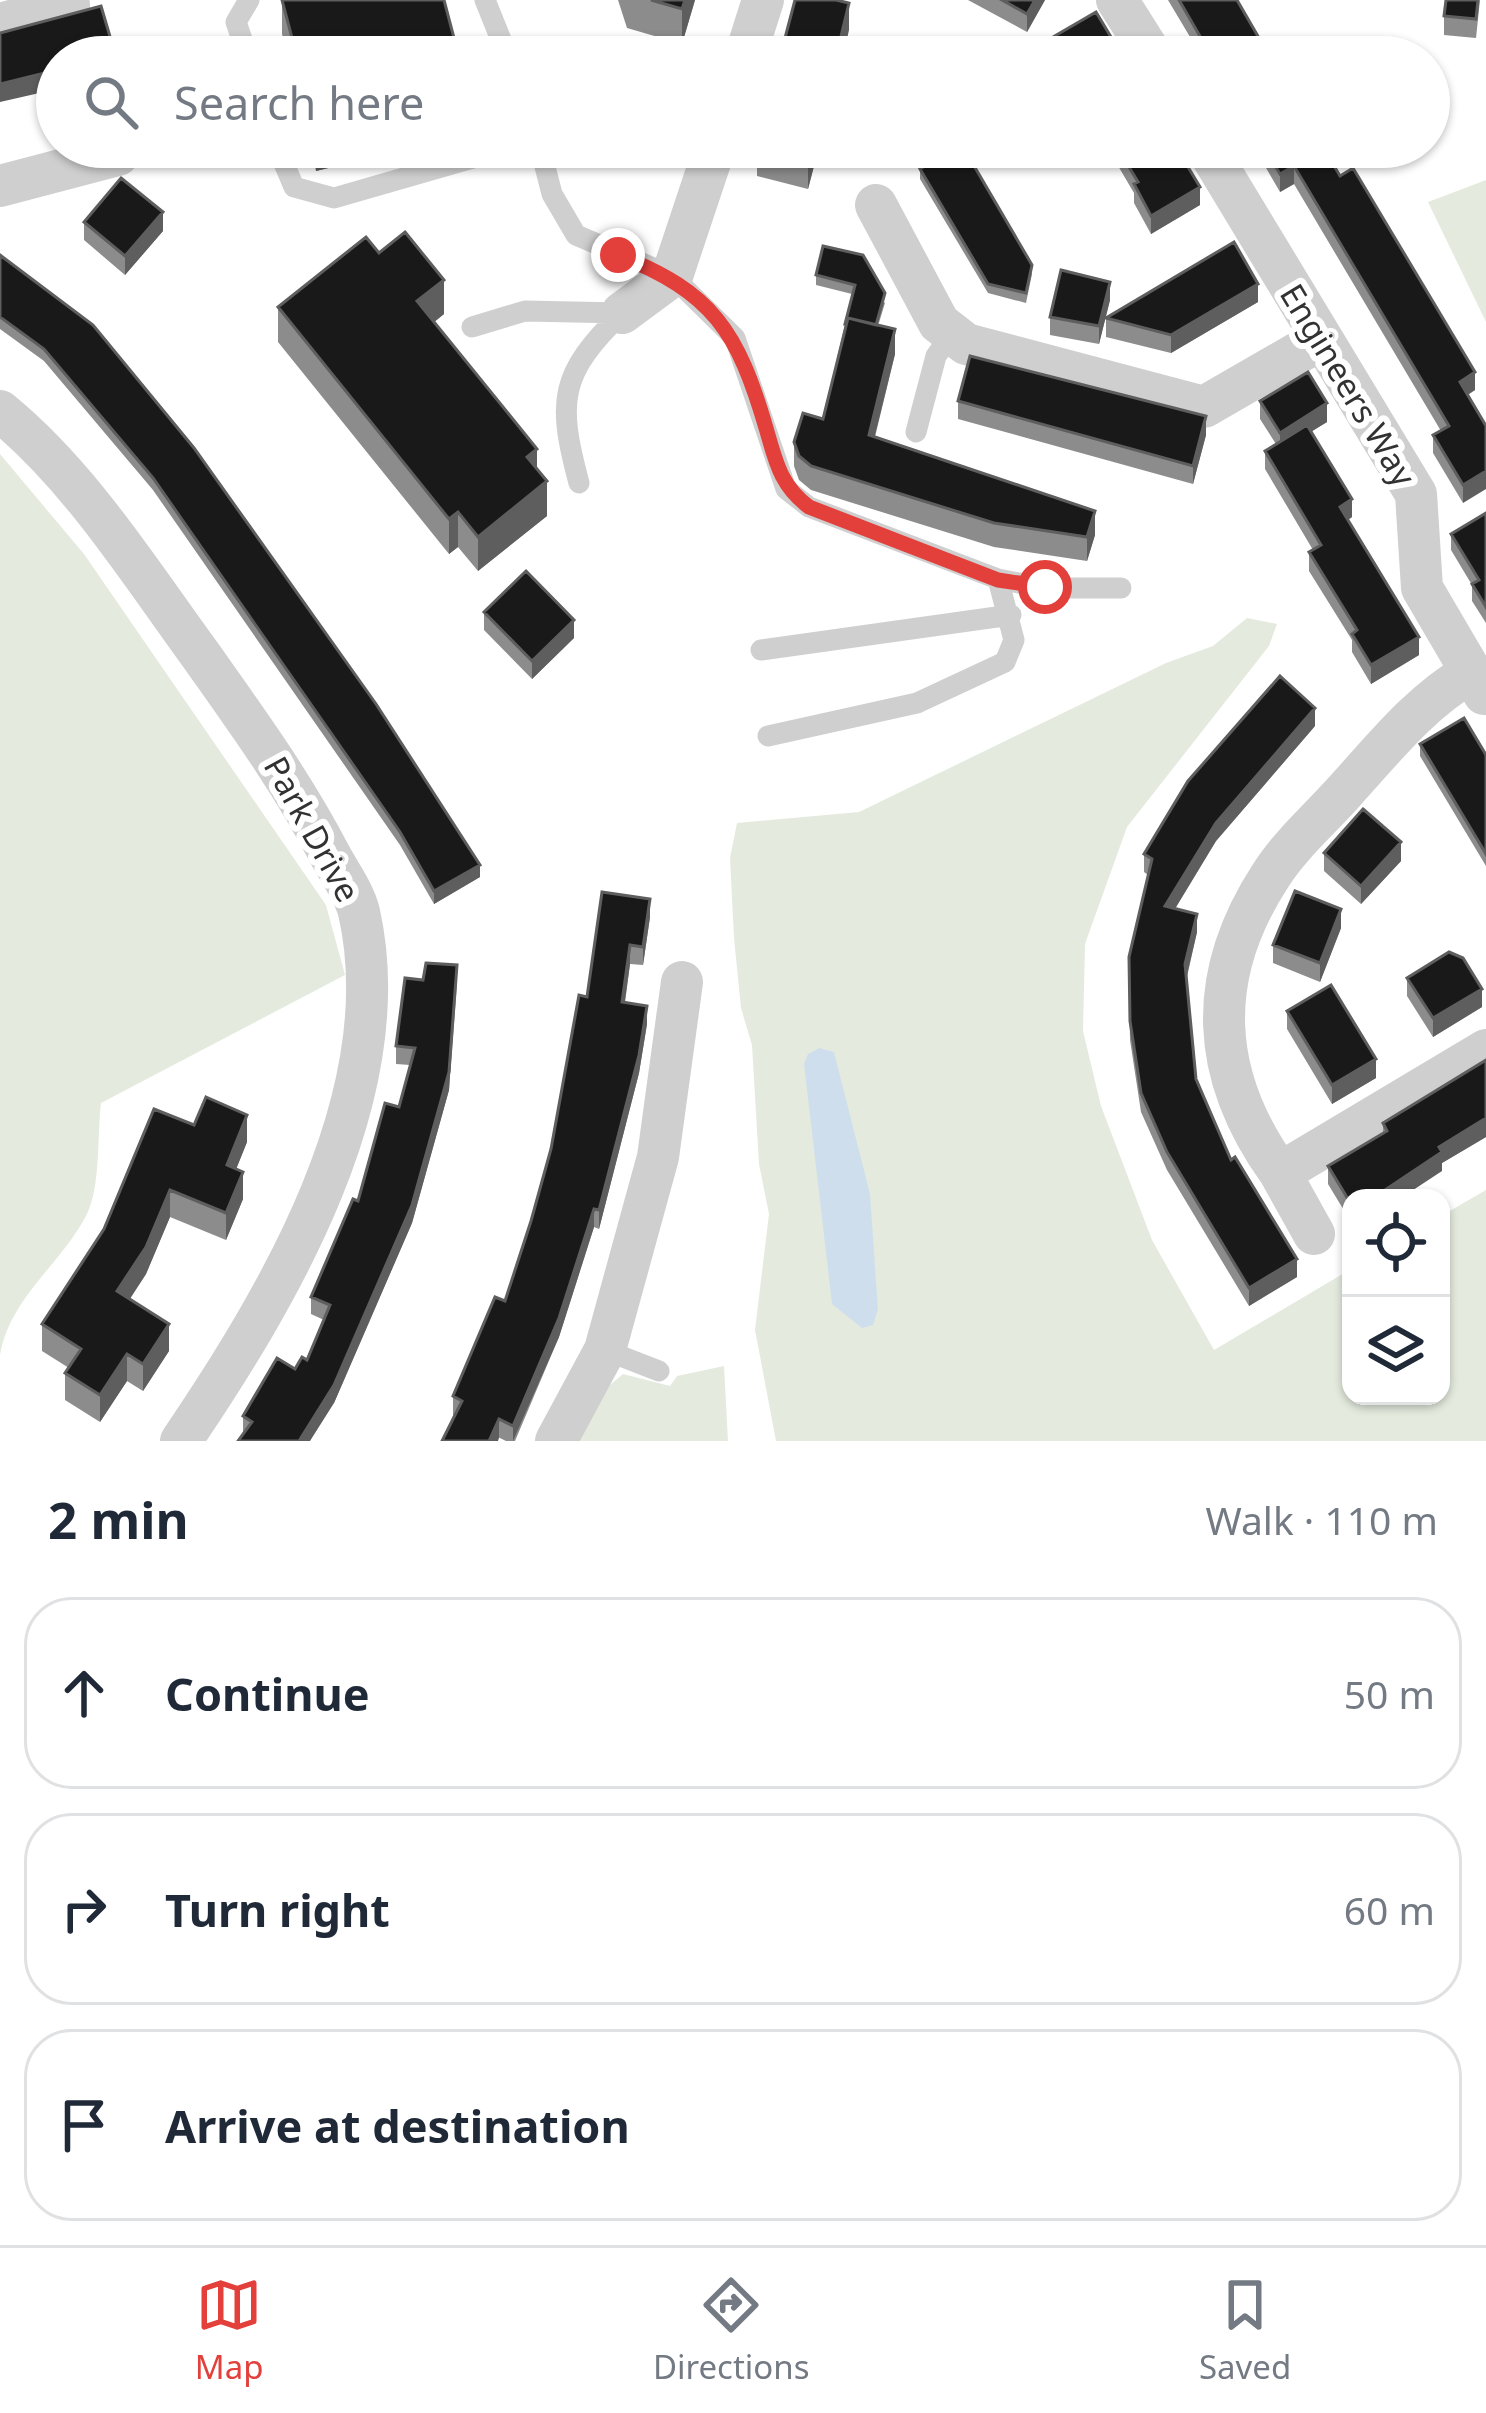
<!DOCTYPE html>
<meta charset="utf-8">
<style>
:root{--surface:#fff;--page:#f6f6f7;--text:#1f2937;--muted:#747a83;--line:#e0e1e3;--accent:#e33f3b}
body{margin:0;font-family:"Noto Sans",sans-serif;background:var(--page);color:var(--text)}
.controls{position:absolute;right:36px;bottom:36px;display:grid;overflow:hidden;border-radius:24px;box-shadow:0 3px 9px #0004}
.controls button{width:108px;height:108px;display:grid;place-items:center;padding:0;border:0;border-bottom:3px solid var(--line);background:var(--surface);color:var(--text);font:60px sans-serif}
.stop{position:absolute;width:36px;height:36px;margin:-27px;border:9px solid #e33f3b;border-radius:50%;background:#fff}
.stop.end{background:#e33f3b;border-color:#fff;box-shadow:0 3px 12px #0008}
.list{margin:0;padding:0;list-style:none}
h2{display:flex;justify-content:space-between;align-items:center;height:156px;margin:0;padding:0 48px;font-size:51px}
h2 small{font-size:39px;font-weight:400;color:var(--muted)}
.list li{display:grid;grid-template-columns:78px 1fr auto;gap:36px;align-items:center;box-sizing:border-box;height:192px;margin:0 24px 24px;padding:0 24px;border:3px solid var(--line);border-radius:48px}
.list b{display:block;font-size:45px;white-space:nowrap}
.list em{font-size:39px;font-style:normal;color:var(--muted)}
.icon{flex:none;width:66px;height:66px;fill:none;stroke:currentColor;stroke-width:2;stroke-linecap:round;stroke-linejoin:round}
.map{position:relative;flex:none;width:1486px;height:1441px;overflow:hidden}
.search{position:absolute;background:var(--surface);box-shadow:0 3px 9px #0004;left:36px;right:36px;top:36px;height:132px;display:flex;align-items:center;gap:30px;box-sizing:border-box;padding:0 42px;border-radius:66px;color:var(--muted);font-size:45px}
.sheet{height:804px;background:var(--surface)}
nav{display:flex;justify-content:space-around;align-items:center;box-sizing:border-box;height:168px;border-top:3px solid var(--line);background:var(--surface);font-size:33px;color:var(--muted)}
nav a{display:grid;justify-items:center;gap:6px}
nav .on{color:var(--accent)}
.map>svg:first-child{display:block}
.green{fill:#e4ebde}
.water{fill:#cfdeed}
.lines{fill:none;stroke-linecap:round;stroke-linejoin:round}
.service{stroke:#cfcfcf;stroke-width:21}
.minor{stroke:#cfcfcf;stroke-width:42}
.wall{fill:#8c8c8c}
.shaded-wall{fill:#5e5e5e}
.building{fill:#191919;stroke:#5e5e5e;stroke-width:3}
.route{stroke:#e33f3b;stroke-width:15}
.labels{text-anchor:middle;stroke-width:12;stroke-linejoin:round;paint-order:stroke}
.street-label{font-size:33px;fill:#323232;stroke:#fff}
</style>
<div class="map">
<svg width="1486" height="1441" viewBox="0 0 1486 1441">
<rect width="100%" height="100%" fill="#fff"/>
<!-- green -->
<path class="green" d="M 1486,180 L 1486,322 L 1428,202 Z
M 0,454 L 84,554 L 326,905 L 345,975 L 101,1103 C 97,1135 101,1185 87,1214 C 61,1265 10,1297 0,1355 Z
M 1247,618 L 1277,624 L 1269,646 L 1127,827 L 1085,944 L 1083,1031 L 1101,1106 L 1152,1240 L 1214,1350 L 1351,1269 L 1351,1396 L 1441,1396 L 1441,1216 L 1486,1190 L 1486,1441 L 776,1441 L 755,1330 L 769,1214 L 759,1164 L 752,1045 L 741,1008 L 734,938 L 730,858 L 737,823 L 859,812 L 1166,663 L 1213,646 Z
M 724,1366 L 728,1441 L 572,1441 L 592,1400 L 623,1374 L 670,1386 L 677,1376 Z"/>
<!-- water -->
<path class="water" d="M 819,1048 L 834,1052 L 870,1194 L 878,1309 L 873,1325 L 862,1328 L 832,1304 L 804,1064 L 808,1054 Z"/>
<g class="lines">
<!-- service -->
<path class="service" d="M 485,0 L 508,57
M 248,57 L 236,22 L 249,0
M 277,147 L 294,187 L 334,198 L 511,147
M 540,147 L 552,194 L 576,235 L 672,276 L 735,338 L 786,489 L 809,507 L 998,579 L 1045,588 L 1121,588
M 472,327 L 525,311 L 622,313
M 916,432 L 936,356 L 950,336
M 579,483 C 557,401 559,374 622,313
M 761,650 L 1011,615
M 768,736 L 917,703 L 1005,662 L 1014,640 L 998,579
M 605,1350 L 659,1371"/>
<!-- minor -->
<path class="minor" d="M 1117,0 L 1153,57
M 0,24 L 69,5
M 745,57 L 763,0
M 1206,147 L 1416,494 L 1422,588 L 1484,694
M 0,186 L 118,155
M 876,205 L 939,323 L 966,344 L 1204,407 L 1320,340
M 622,313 L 672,276 L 715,147
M 0,411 C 81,477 141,574 202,657 C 248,722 293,784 330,855 C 339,872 354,892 359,912 C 400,1094 278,1298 181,1441
M 1470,673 C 1419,703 1384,748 1344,792 C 1320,819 1290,845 1271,875 C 1205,976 1209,1075 1280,1173 L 1486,1050
M 1280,1173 L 1314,1234
M 556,1441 L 605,1350 L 658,1157 L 682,982"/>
</g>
<!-- wall -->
<path class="wall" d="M 282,0 L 459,57 L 288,57 L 282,34 Z
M 618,0 L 695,0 L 682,44 L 627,28 Z
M 968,0 L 1045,0 L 1027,32 Z
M 1168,0 L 1237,0 L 1270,57 L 1202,57 Z
M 1480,0 L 1476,38 L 1444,35 L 1444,16 Z
M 1053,37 L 1123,57 L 1054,57 Z
M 310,147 L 414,147 L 316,171 Z
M 757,147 L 819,147 L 808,189 L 757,176 Z
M 923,147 L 963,147 L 1032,274 L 1026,303 L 988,293 L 920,179 L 920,169 L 932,162 Z
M 1107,147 L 1176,147 L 1200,205 L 1151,234 L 1134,203 L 1134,193 Z
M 1254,147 L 1323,147 L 1475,390 L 1468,395 L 1463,503 L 1433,453 L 1433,435 L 1441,431 L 1294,184 L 1280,192 Z
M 84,222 L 163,231 L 125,275 L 84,240 Z
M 823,246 L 885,303 L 878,326 L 895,354 L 875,437 L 1095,535 L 1087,561 L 994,547 L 811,490 L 799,480 L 794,466 L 794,442 L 823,419 L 852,294 L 816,285 L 816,275 Z
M 379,253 L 444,314 L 434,322 L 537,469 L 547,516 L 478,571 L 458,547 L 449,554 L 278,342 L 278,307 Z
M 0,255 L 480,877 L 434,904 L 400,845 L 153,490 L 44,361 L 0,329 Z
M 1110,300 L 1099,344 L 1050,335 L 1050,317 Z
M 1258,302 L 1171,353 L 1106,337 L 1106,318 Z
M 958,401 L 1206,435 L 1193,484 L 958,419 Z
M 1260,401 L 1327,422 L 1312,431 L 1352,517 L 1348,520 L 1419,655 L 1371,684 L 1352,652 L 1352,640 L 1309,571 L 1309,552 L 1313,550 L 1265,469 L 1265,451 L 1276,444 L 1260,419 Z
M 1486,513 L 1486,623 L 1472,601 L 1472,585 L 1451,550 L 1451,534 Z
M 484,612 L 574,638 L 532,679 L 484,630 Z
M 1315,726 L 1216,841 L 1175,909 L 1197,932 L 1187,977 L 1196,1079 L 1231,1160 L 1297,1277 L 1249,1306 L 1167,1170 L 1141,1112 L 1130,1040 L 1129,957 L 1148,875 L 1144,872 L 1144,854 Z
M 1420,744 L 1486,755 L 1486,866 L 1420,756 Z
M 1324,853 L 1401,861 L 1361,904 L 1324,871 Z
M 650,917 L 643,965 L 630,964 L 625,1003 L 647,1024 L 639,1073 L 599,1229 L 594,1227 L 559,1337 L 515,1441 L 506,1441 L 453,1415 L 453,1396 L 505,1301 L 531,1221 L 551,1149 L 587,997 Z
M 1341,928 L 1320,982 L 1273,963 L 1273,945 Z
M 1407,978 L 1482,1007 L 1433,1037 L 1407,996 Z
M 457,983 L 449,1090 L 412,1223 L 334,1403 L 243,1434 L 243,1416 L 295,1369 L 307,1360 L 324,1320 L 311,1314 L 311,1297 L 358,1201 L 399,1107 L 410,1065 L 396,1064 L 396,1046 Z
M 1287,1011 L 1376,1078 L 1332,1104 L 1287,1029 Z
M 1486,1060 L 1486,1137 L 1442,1163 L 1442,1171 L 1351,1198 L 1351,1222 L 1328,1184 L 1328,1166 L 1383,1134 L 1383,1123 Z
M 194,1125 L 247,1142 L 236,1169 L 243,1199 L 226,1240 L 170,1217 L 146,1274 L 130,1299 L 169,1351 L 143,1391 L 127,1381 L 100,1422 L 65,1400 L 65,1373 L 69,1368 L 42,1351 L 42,1324 Z"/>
<!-- shaded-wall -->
<path class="shaded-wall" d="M 685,0 L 695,0 L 682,44 L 682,9 Z
M 1035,0 L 1045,0 L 1027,32 L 1027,14 Z
M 849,3 L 849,30 L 843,57 L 836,57 Z
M 57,70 L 57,89 L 0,102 L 0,84 Z
M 316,147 L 414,147 L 316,171 Z
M 812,147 L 819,147 L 808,189 L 808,162 Z
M 1294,166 L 1294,184 L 1280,192 L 1280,174 Z
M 1200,187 L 1200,205 L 1151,234 L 1151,216 Z
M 163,212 L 163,231 L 125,275 L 125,256 Z
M 444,280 L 444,314 L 417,336 L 417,301 Z
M 1110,282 L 1110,300 L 1099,344 L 1099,326 Z
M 1258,284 L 1258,302 L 1171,353 L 1171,335 Z
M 895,329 L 895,354 L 869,459 L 869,435 Z
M 1475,372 L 1475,390 L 1460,399 L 1460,382 Z
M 1327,403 L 1327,422 L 1280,451 L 1280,433 Z
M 1206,416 L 1206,435 L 1193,484 L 1193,466 Z
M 537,449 L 537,484 L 527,457 Z
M 1486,471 L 1486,489 L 1463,503 L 1463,485 Z
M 547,481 L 547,516 L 478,571 L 478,537 Z
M 1352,499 L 1352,517 L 1340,525 L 1340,507 Z
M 1095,511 L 1095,535 L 1087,561 L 1087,537 Z
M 458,512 L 458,547 L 449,554 L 449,519 Z
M 574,620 L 574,638 L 532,679 L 532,661 Z
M 1419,637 L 1419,655 L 1371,684 L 1371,665 Z
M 1315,708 L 1315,726 L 1216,841 L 1165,925 L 1165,906 L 1216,823 Z
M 1401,842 L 1401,861 L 1361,904 L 1361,886 Z
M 480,865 L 480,877 L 434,904 L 434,891 Z
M 650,899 L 650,917 L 643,965 L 643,947 Z
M 1341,909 L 1341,928 L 1320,982 L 1320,963 Z
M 1197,914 L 1197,932 L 1185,983 L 1185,964 Z
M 630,945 L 630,964 L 622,1021 L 622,1002 Z
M 457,965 L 449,1090 L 412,1223 L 334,1403 L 310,1441 L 299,1441 Z
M 1482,989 L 1482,1007 L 1433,1037 L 1433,1018 Z
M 647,1006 L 647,1024 L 639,1073 L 599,1229 L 599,1210 Z
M 1376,1059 L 1376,1078 L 1332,1104 L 1332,1085 Z
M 247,1115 L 247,1142 L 227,1192 L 227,1165 Z
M 1486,1118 L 1486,1137 L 1442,1163 L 1442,1171 L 1401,1198 L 1373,1198 L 1439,1147 Z
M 243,1172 L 243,1199 L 226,1240 L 226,1213 Z
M 170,1190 L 170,1217 L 146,1274 L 117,1318 L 117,1291 Z
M 594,1209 L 594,1227 L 559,1337 L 513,1441 L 513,1426 Z
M 1297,1259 L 1297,1277 L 1249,1306 L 1249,1288 Z
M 169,1324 L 169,1351 L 143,1391 L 143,1364 Z
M 127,1354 L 127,1381 L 100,1422 L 100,1395 Z
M 499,1419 L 499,1438 L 498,1441 L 489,1441 Z"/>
<!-- building -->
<path class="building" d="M 282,0 L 444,0 L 459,57 L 297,57 Z
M 651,0 L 685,0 L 682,9 Z
M 795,0 L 836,0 L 849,3 L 836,57 L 780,57 Z
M 1002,0 L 1035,0 L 1027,14 Z
M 1179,0 L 1237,0 L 1270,57 L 1212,57 Z
M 1446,0 L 1478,0 L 1476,19 L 1444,16 Z
M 101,6 L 116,57 L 57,57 L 57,70 L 0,84 L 0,33 Z
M 1096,12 L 1123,57 L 1064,57 L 1053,37 Z
M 757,147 L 812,147 L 808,162 L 757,149 Z
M 929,147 L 963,147 L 1032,265 L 1026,293 L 988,284 L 920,169 L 936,160 Z
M 1117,147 L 1176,147 L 1200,187 L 1151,216 L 1134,184 L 1138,182 Z
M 1264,147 L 1323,147 L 1340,176 L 1353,168 L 1475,372 L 1460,382 L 1486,426 L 1486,471 L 1463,485 L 1433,435 L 1449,426 L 1294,166 L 1280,174 Z
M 121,178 L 163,212 L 125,256 L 84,222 Z
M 405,232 L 444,280 L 417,301 L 537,449 L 527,457 L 547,481 L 478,537 L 458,512 L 449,519 L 278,307 L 366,237 L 379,253 Z
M 1234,242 L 1258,284 L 1171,335 L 1106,318 Z
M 823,246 L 863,255 L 885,293 L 876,325 L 848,318 L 846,324 L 845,324 L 855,285 L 816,275 Z
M 0,255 L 93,325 L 194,448 L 376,704 L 480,865 L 434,891 L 400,832 L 153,478 L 44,349 L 0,317 Z
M 1061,270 L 1110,282 L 1099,326 L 1050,317 Z
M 848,318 L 895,329 L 869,435 L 1095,511 L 1087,537 L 994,523 L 811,466 L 799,456 L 794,442 L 803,413 L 823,419 Z
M 970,356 L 1206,416 L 1193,466 L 958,401 Z
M 1308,372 L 1327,403 L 1280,433 L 1260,401 Z
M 1307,425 L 1352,499 L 1340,507 L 1419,637 L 1371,665 L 1352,634 L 1357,630 L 1309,552 L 1321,545 L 1265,451 Z
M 1486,513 L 1486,607 L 1472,584 L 1479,580 L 1451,534 Z
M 526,571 L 574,620 L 532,661 L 484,612 Z
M 1280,676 L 1315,708 L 1216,823 L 1165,906 L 1197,914 L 1185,964 L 1196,1079 L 1231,1160 L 1235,1157 L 1297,1259 L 1249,1288 L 1167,1152 L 1141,1093 L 1130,1021 L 1129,957 L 1152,859 L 1144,854 L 1188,781 Z
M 1464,718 L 1486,755 L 1486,854 L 1420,744 Z
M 1363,809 L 1401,842 L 1361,886 L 1324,853 Z
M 1295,891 L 1341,909 L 1320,963 L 1273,945 Z
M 602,892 L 650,899 L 643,947 L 630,945 L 622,1002 L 647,1006 L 639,1055 L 599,1210 L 594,1209 L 559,1318 L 513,1426 L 499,1419 L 489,1441 L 442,1441 L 462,1401 L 453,1396 L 495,1297 L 505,1301 L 531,1221 L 551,1149 L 579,995 L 587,997 Z
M 1449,952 L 1463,958 L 1482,989 L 1433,1018 L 1407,978 Z
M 426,963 L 457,965 L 449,1072 L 412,1205 L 334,1385 L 299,1441 L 238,1441 L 252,1422 L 243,1416 L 277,1358 L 295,1369 L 302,1357 L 307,1360 L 330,1305 L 311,1297 L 353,1199 L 358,1201 L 385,1103 L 399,1107 L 415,1048 L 396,1046 L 405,978 L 423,980 Z
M 1331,985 L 1376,1059 L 1332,1085 L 1287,1011 Z
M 1486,1060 L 1486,1118 L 1439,1147 L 1442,1152 L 1373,1198 L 1351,1198 L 1351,1204 L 1328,1166 L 1387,1131 L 1383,1123 Z
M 206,1097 L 247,1115 L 227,1165 L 243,1172 L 226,1213 L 170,1190 L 146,1247 L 117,1291 L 169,1324 L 143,1364 L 127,1354 L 100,1395 L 65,1373 L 81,1349 L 42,1324 L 104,1229 L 154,1109 L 194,1125 Z"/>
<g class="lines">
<!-- route -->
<path class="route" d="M 618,255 C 713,292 738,332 766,428 C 776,462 780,485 809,507 L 998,580 L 1045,587"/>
</g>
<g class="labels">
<!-- street labels -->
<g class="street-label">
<text transform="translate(1348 385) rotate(59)" y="12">Engineers Way</text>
<text transform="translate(312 829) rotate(61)" y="12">Park Drive</text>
</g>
</g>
</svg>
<div class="controls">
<button><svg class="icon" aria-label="locate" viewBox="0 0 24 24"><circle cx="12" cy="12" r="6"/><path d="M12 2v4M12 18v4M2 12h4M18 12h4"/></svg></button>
<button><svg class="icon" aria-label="layers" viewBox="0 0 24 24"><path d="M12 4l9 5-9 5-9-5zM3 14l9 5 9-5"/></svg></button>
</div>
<div class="stop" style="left:1045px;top:587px"></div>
<div class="stop end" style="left:618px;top:255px"></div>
<div class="search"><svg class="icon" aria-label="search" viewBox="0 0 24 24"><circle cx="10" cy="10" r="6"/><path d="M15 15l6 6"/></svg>Search here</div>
</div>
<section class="sheet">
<h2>2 min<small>Walk · 110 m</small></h2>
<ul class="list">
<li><svg class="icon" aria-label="ahead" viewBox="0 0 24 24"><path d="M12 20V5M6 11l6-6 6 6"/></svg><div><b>Continue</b></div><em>50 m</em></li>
<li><svg class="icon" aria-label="right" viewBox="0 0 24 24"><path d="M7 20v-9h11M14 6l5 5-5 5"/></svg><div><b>Turn right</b></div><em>60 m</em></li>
<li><svg class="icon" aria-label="arrive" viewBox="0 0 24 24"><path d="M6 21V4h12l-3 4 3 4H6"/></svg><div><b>Arrive at destination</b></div></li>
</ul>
</section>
<nav>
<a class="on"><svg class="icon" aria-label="map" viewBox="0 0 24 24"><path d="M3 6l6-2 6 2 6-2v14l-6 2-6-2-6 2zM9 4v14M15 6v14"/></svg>Map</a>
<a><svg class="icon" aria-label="directions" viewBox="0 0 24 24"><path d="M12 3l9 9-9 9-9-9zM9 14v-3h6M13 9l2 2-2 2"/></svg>Directions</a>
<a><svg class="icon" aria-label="saved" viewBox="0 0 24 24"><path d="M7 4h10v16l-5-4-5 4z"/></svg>Saved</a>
</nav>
